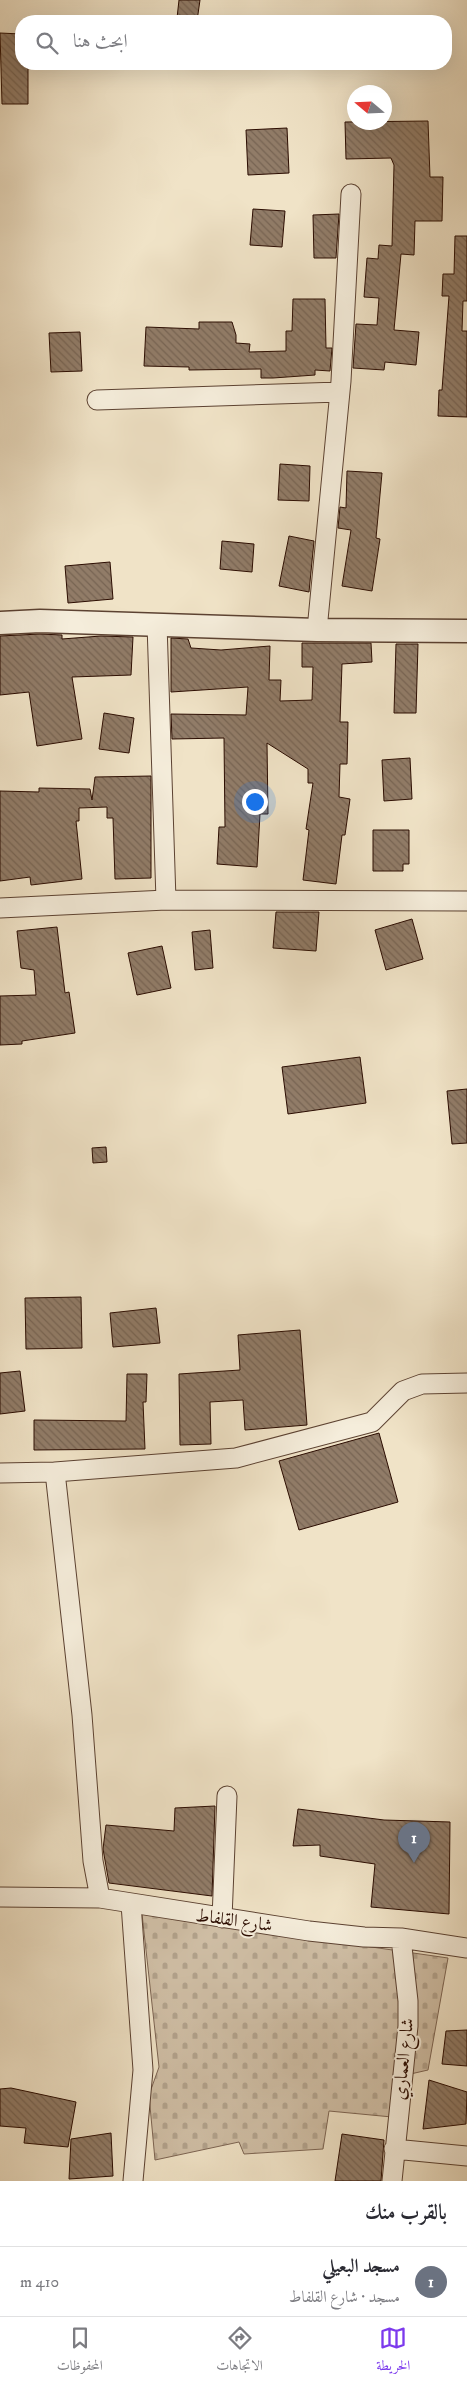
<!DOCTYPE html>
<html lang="ar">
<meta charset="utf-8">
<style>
:root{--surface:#fff;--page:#f7f7f7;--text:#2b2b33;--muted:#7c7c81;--line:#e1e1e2;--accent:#7c3aed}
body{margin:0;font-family:"IM FELL DW Pica",Amiri,serif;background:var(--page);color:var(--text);direction:rtl}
.compass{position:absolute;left:347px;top:85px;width:45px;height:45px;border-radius:50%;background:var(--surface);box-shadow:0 5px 20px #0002;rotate:289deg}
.you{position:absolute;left:254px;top:801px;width:18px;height:18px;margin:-12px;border:4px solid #fff;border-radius:50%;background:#1a73e8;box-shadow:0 0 0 8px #1a73e833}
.badge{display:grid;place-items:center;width:32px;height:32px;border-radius:50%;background:var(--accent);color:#fff;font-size:16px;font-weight:700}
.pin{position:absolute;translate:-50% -41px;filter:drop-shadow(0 1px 2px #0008)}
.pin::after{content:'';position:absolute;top:26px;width:18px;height:15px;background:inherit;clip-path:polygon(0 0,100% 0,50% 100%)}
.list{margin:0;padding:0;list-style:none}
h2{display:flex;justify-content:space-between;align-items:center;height:65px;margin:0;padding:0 20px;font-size:21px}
h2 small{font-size:16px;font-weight:400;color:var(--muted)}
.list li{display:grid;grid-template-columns:32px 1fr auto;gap:15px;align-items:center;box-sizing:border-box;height:70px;padding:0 20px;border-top:1px solid var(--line)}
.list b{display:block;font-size:19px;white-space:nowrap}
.list p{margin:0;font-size:16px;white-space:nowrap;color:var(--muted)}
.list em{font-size:16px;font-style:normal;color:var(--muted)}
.icon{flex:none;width:28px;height:28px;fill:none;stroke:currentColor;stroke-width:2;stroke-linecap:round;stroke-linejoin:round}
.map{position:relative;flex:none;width:467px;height:2181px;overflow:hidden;direction:ltr}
.search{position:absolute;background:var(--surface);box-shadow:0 5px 20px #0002;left:15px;right:15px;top:15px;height:55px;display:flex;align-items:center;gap:12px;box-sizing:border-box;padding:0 18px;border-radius:20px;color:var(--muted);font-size:19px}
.sheet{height:135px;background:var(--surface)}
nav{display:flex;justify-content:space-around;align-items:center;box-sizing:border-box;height:70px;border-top:1px solid var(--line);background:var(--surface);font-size:14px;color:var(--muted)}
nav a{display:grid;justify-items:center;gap:2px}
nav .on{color:var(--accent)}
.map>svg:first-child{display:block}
.cemetery{fill:url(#cemetery-stones);stroke:#7d6553}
.building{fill:url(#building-back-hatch);stroke:#2b0c01}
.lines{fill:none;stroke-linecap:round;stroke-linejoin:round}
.minor-casing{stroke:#5c4232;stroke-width:21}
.tertiary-casing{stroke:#5c4232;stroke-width:25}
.minor{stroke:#f5eddb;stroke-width:19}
.tertiary{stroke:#f5eddb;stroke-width:22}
.labels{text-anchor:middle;stroke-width:4;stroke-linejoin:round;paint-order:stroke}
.street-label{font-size:18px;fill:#2b0c01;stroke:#f5eddb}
</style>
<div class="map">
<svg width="467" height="2181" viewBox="0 0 467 2181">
<defs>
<pattern id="cemetery-stones" width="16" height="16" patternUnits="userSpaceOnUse" patternTransform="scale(1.25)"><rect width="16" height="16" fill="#cfbea5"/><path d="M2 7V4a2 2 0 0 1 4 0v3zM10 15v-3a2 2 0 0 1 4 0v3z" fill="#b2a28c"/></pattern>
<pattern id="building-back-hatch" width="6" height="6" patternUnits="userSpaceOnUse" patternTransform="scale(1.25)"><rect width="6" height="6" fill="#917c68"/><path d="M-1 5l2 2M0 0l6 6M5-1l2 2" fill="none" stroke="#776453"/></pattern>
</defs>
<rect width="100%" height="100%" fill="#f0e3c7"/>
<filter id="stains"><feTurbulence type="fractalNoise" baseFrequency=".004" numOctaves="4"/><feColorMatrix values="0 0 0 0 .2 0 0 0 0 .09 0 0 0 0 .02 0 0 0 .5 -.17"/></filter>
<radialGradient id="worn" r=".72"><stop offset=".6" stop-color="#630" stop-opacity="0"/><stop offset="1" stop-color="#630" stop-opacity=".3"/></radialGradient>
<!-- cemetery -->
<path class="cemetery" d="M 142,1914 L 448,1958 L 428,2070 L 393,2078 L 392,2117 L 329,2111 L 323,2149 L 244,2154 L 239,2142 L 155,2160 L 149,2095 L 159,2067 Z"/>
<!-- building -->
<path class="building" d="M 179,0 L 200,0 L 197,21 L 177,18 Z
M 0,33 L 21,34 L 21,64 L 28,64 L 28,104 L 2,104 Z
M 428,121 L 430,177 L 443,177 L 442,221 L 415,221 L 414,255 L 401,254 L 394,330 L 419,332 L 416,365 L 385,362 L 384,370 L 353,368 L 356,324 L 377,325 L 379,298 L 364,297 L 367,258 L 378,259 L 379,245 L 392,246 L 394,165 L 391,158 L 346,159 L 345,122 Z
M 287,128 L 289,173 L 248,175 L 246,130 Z
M 253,209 L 285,211 L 282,247 L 250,245 Z
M 339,214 L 336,258 L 314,258 L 313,215 Z
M 455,236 L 467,236 L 467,301 L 463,301 L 462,331 L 467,331 L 467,417 L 438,416 L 439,390 L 442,390 L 449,296 L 442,296 L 443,274 L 454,274 Z
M 293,299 L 325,299 L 326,348 L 332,348 L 330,371 L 315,370 L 315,375 L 273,378 L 261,378 L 261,369 L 189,370 L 189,367 L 144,366 L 146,327 L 199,329 L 199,322 L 232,322 L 236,335 L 236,343 L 250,344 L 249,352 L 286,351 L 286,331 L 292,331 Z
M 80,332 L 82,371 L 51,372 L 49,333 Z
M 280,464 L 310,466 L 309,501 L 278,500 Z
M 347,471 L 382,473 L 376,538 L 380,539 L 372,591 L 342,586 L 351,530 L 338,528 L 340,507 L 346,508 Z
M 289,536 L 314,541 L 309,592 L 279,586 Z
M 222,541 L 254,544 L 252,572 L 220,569 Z
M 110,562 L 113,599 L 68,603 L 65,566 Z
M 40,634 L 62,635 L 62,639 L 101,636 L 133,637 L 131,675 L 72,677 L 82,739 L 37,746 L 29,692 L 0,695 L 0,636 Z
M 171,638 L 188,639 L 191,648 L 221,650 L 270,646 L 269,680 L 281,680 L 280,701 L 312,700 L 313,667 L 302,667 L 302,643 L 371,643 L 372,662 L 342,664 L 340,722 L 348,722 L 347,764 L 340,764 L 339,797 L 350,799 L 345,835 L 342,835 L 336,884 L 303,880 L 309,830 L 306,829 L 313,783 L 308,783 L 308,769 L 267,743 L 268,814 L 260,814 L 257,867 L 217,864 L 219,827 L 225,827 L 224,738 L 172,739 L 171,714 L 246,715 L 248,687 L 171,692 Z
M 396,644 L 418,644 L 416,713 L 394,713 Z
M 104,713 L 134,718 L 129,753 L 99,749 Z
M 410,758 L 412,799 L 384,801 L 382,760 Z
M 151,776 L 151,878 L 115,879 L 113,818 L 107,818 L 107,807 L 79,808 L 79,821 L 76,821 L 82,879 L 31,885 L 30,877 L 0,881 L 0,791 L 39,792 L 39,788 L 90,789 L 92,800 L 95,777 Z
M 373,830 L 409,830 L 409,864 L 403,864 L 403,871 L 373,871 Z
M 276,912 L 319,912 L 316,951 L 273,948 Z
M 412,919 L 423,959 L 386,970 L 375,930 Z
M 57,927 L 65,993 L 69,992 L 75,1033 L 22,1041 L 22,1044 L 0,1045 L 0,996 L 36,995 L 34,970 L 21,968 L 17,931 Z
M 210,930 L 213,968 L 195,970 L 192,932 Z
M 162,946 L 171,988 L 137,995 L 128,953 Z
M 360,1057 L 366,1103 L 288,1114 L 282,1067 Z
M 467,1089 L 467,1143 L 452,1144 L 447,1091 Z
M 106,1147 L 107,1162 L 93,1163 L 92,1148 Z
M 81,1297 L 82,1348 L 26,1349 L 25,1298 Z
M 156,1308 L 160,1343 L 113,1347 L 110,1313 Z
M 300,1330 L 307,1425 L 245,1430 L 243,1400 L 210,1402 L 211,1444 L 180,1445 L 179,1374 L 240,1370 L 238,1335 Z
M 20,1371 L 25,1411 L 0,1414 L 0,1373 Z
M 127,1374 L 147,1374 L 146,1402 L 143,1402 L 145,1449 L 34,1450 L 34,1420 L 126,1421 Z
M 379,1433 L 398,1502 L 299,1530 L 279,1461 Z
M 215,1806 L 212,1896 L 109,1883 L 103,1849 L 106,1825 L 174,1831 L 175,1808 Z
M 298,1809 L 384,1820 L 450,1822 L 449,1914 L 371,1907 L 375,1864 L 320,1856 L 320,1845 L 293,1846 Z
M 467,2030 L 467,2066 L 442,2064 L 446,2031 Z
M 429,2080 L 467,2092 L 466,2124 L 423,2129 Z
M 11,2088 L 76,2102 L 68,2147 L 24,2143 L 26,2128 L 0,2126 L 0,2089 Z
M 111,2133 L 113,2176 L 69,2179 L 71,2139 Z
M 342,2134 L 384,2140 L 381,2181 L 335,2181 Z"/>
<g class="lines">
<defs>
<path id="minor" d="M 97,400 L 340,392
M 157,624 L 166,900
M 317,630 L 341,381 L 351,194
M 0,908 L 166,900 L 467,901
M 55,1472 L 82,1715 L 93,1861 L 100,1898
M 0,1473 L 55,1472 L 236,1458 L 372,1422 L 403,1391 L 422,1384 L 467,1383
M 0,1897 L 100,1898 L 309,1931 L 364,1937 L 401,1938 L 467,1948
M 131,1904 L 143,2070 L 133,2181
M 222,1918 L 227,1796
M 394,2149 L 467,2156
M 392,2181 L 408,2026 L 408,2001 L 401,1938"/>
<path id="tertiary" d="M 0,623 L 40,621 L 317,630 L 467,631"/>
</defs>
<!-- minor casing -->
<use href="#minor" class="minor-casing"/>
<!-- tertiary casing -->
<use href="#tertiary" class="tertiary-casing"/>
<!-- minor -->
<use href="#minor" class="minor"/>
<!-- tertiary -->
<use href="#tertiary" class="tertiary"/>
</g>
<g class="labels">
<!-- street labels -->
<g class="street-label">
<text transform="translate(234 1920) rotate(8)" y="6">شارع القلفاط</text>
<text transform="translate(403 2059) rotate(-84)" y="6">شارع العماري</text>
</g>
</g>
<rect width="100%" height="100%" filter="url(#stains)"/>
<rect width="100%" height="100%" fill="url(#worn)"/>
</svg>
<svg class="compass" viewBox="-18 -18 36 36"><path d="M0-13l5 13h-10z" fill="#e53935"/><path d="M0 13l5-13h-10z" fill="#7c7c81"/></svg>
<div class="you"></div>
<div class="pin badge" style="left:414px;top:1863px;background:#6b7280">1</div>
<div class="search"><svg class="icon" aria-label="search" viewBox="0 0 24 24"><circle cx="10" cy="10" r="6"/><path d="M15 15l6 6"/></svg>ابحث هنا</div>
</div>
<section class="sheet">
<h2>بالقرب منك<small></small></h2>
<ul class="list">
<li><span class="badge" style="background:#6b7280">1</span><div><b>مسجد البعيلي</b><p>مسجد · شارع القلفاط</p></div><em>410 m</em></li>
</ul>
</section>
<nav>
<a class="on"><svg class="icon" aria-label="map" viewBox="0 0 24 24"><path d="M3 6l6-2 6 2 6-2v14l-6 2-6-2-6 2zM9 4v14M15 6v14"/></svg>الخريطة</a>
<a><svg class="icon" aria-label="directions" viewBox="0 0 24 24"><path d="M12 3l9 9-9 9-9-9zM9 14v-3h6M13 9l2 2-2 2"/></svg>الاتجاهات</a>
<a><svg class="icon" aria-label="saved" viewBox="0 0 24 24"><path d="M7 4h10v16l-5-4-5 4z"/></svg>المحفوظات</a>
</nav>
